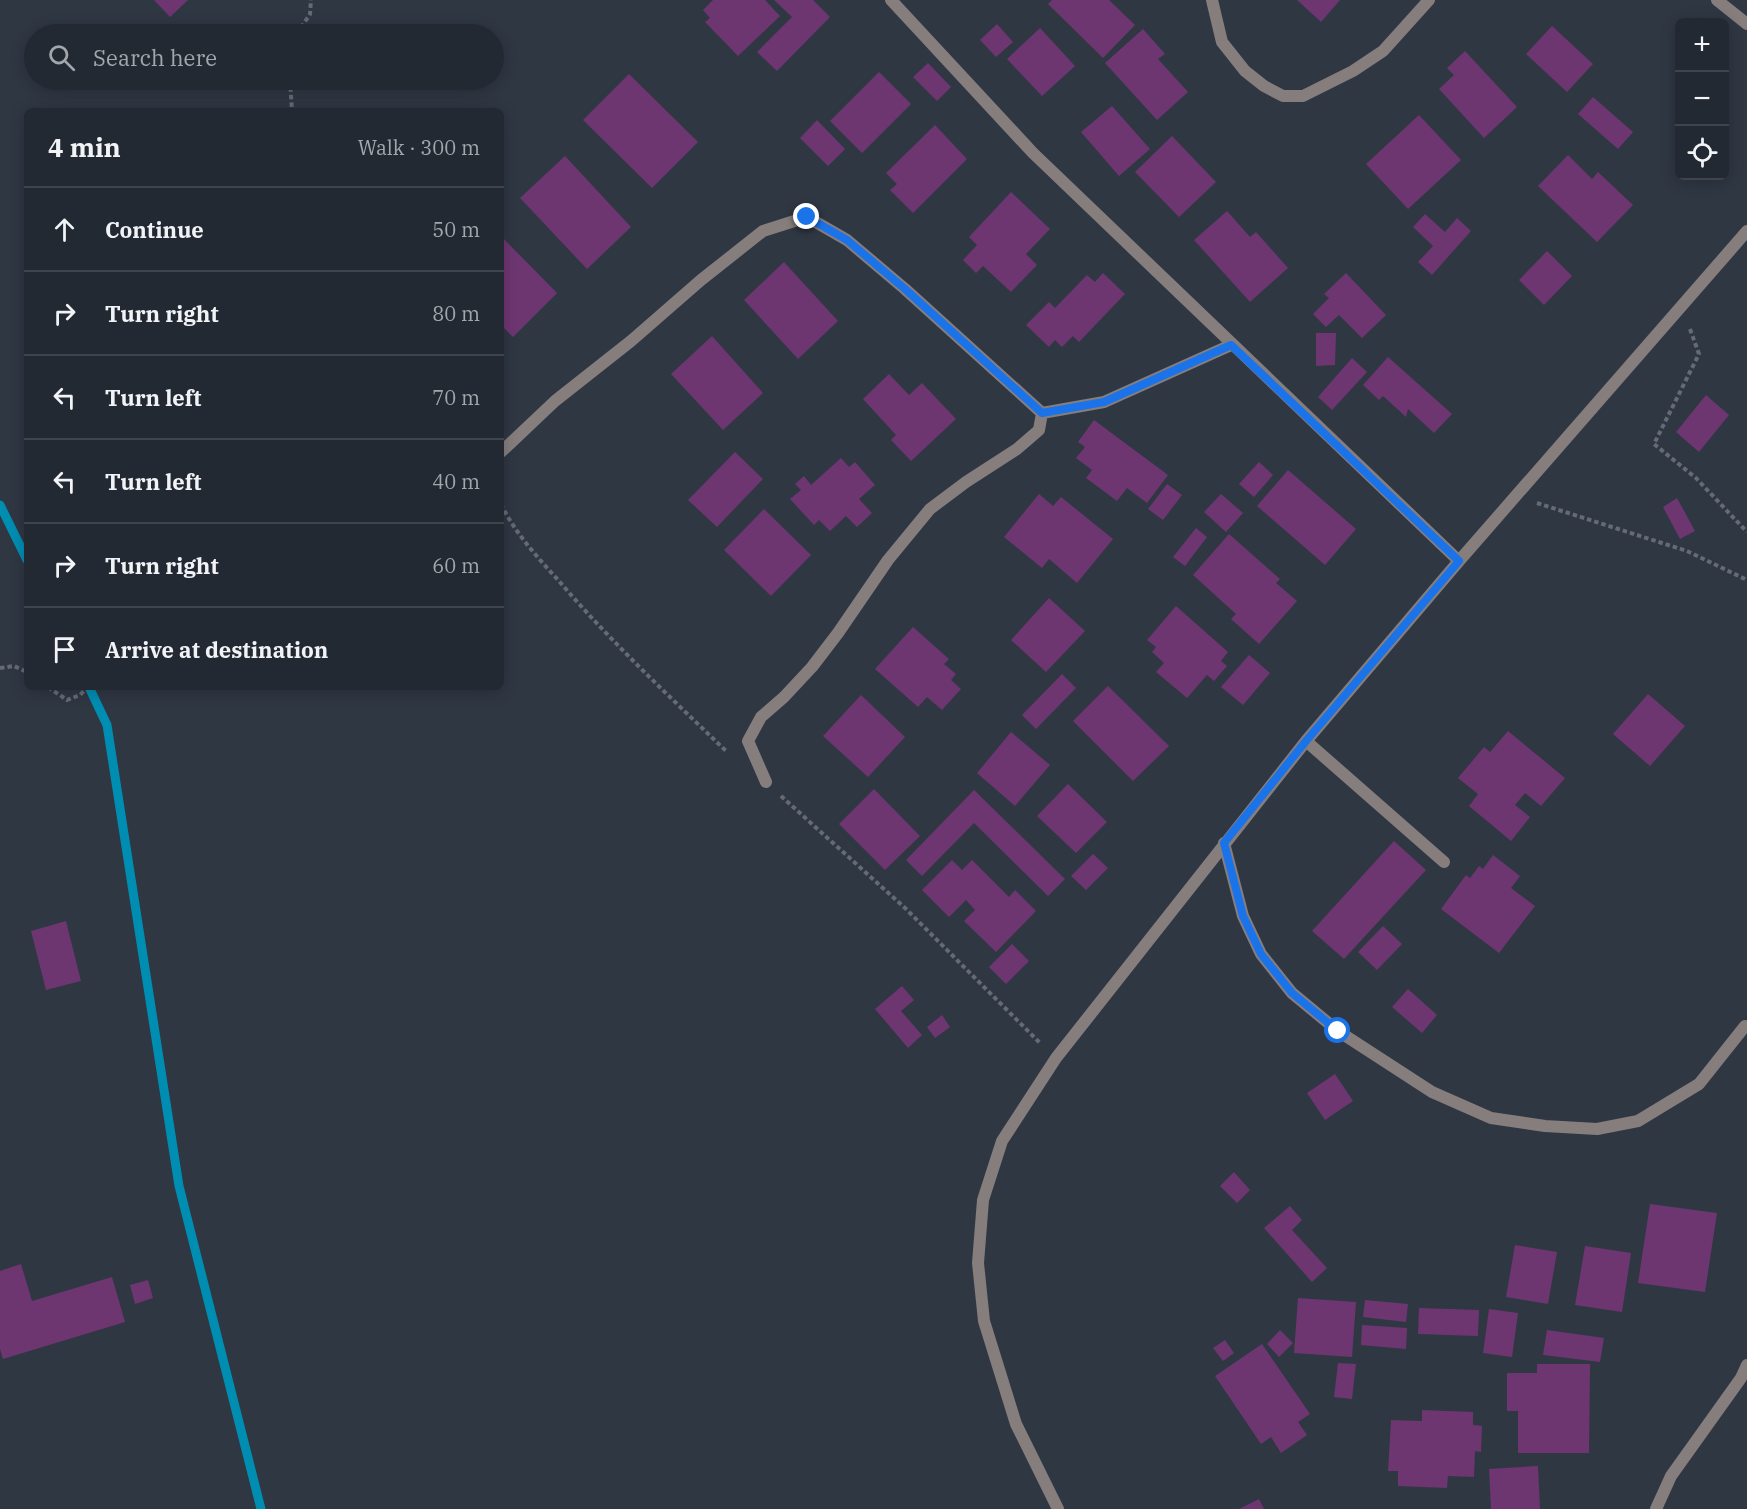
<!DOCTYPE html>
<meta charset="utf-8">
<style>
:root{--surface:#232932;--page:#2f353e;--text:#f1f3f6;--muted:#a3a6ac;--line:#40454d}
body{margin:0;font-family:"IBM Plex Serif",serif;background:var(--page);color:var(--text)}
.controls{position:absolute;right:18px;top:18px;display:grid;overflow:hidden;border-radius:9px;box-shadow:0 3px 15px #0003}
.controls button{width:54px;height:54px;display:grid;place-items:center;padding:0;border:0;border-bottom:2px solid var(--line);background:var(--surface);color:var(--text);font:30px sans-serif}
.stop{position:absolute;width:18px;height:18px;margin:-14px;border:4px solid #1a73e8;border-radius:50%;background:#fff}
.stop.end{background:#1a73e8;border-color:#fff;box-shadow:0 2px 6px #0008}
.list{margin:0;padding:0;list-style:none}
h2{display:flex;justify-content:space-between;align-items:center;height:78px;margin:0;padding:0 24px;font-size:26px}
h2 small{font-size:20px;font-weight:400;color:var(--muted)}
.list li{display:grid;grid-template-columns:39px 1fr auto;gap:18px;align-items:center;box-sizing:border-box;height:84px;padding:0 24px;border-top:2px solid var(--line)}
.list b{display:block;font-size:22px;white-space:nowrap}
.list em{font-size:20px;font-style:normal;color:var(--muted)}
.icon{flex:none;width:33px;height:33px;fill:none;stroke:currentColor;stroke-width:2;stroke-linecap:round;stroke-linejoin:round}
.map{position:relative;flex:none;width:1747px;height:1509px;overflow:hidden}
.search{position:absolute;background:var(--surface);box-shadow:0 3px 15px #0003;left:24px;top:24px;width:480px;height:66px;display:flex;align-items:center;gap:15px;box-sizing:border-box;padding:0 21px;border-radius:33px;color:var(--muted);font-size:22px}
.panel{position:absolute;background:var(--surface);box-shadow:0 3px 15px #0003;left:24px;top:108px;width:480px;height:582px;border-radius:9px}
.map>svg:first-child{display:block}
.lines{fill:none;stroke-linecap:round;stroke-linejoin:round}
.stream{stroke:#008db2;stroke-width:9}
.building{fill:#6d3671}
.path{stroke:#646b75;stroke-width:4;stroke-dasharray:4.5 3;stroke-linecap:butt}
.minor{stroke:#867d7d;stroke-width:12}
.route{stroke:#1a73e8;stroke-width:8}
</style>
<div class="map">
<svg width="1747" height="1509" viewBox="0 0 1747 1509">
<rect width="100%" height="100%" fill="#2f3743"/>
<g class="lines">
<!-- stream -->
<path class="stream" d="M 0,505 L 27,560
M 89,687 L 107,725 L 179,1186 L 261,1509"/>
</g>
<!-- building -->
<path class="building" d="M 154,0 L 188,0 L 170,17 Z
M 713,0 L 765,0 L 780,16 L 738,56 L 705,22 L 710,18 L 703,10 Z
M 774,0 L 813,0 L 830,17 L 777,71 L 757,52 L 792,17 Z
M 1052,0 L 1109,0 L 1135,25 L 1103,58 L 1048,4 Z
M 1297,0 L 1340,0 L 1321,22 Z
M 997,24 L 1013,42 L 996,57 L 980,40 Z
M 1552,26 L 1593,64 L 1567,92 L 1526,54 Z
M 1040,28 L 1075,66 L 1042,96 L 1007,59 Z
M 1143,29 L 1165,54 L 1158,59 L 1188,92 L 1157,120 L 1105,63 Z
M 1465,51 L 1517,107 L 1484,138 L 1439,89 L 1454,75 L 1447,68 Z
M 928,63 L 951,87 L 937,101 L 913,77 Z
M 879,72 L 911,104 L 862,153 L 830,121 Z
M 629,74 L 698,142 L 652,188 L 583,120 Z
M 1593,97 L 1633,132 L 1618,149 L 1578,114 Z
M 1112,106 L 1150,149 L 1119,176 L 1081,132 Z
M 1419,115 L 1461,160 L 1408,209 L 1366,164 Z
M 817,120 L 845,149 L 828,166 L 800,138 Z
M 935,125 L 967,159 L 913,213 L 890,190 L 897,184 L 886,173 Z
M 1172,136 L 1216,182 L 1179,217 L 1135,172 Z
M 1568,155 L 1592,179 L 1598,172 L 1633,205 L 1597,242 L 1538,186 Z
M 565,156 L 631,227 L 587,269 L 520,198 Z
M 1011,192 L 1050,229 L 1026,254 L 1037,265 L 1011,292 L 983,266 L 976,273 L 963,260 L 977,245 L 969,237 Z
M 1227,211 L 1250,237 L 1256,232 L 1288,268 L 1250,302 L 1194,240 Z
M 1425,214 L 1445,232 L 1457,218 L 1471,231 L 1432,275 L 1418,262 L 1433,246 L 1413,227 Z
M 501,236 L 557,293 L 513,337 L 501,325 Z
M 1547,251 L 1572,276 L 1544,305 L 1519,280 Z
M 784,262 L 838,321 L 798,359 L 744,300 Z
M 1103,273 L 1125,294 L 1079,342 L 1073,336 L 1062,347 L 1055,340 L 1049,347 L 1026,325 L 1049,302 L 1055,308 L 1087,275 L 1095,282 Z
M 1346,273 L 1386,315 L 1362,338 L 1339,315 L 1326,327 L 1313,314 L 1329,298 L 1324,294 Z
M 1316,333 L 1336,333 L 1335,365 L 1316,366 Z
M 712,336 L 763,393 L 723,430 L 671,374 Z
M 1388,357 L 1452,414 L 1434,433 L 1408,409 L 1406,417 L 1383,396 L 1379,400 L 1363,385 Z
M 1352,358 L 1367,372 L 1332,410 L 1318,397 Z
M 889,374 L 909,395 L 922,383 L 956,419 L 911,461 L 891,440 L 896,435 L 863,399 Z
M 1706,395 L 1729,415 L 1699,452 L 1676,432 Z
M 1094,420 L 1168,475 L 1147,503 L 1127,488 L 1117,501 L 1086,478 L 1092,470 L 1076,458 L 1085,447 L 1078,442 Z
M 735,452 L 763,479 L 717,527 L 688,500 Z
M 841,458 L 849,467 L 855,462 L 875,485 L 859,499 L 872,513 L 857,527 L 846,516 L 830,531 L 819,520 L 814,525 L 790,499 L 801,490 L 795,484 L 804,476 L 811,485 Z
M 1259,462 L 1273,475 L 1254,497 L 1239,484 Z
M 1288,470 L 1356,529 L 1325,565 L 1257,506 Z
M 1167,484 L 1182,495 L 1163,520 L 1148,509 Z
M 1039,494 L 1053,506 L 1061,497 L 1113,539 L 1077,583 L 1049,559 L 1042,568 L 1004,537 Z
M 1221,494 L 1243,513 L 1226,532 L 1204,512 Z
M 1677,498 L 1695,531 L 1680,539 L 1663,507 Z
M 764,509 L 811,555 L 771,596 L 724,550 Z
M 1196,528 L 1207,537 L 1185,566 L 1173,557 Z
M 1229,534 L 1280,579 L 1276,583 L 1297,601 L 1259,644 L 1231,619 L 1236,614 L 1193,575 Z
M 1049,598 L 1085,631 L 1046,672 L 1011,640 Z
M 1176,606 L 1228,652 L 1221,661 L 1227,666 L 1214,681 L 1207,675 L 1187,698 L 1156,672 L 1164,663 L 1152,652 L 1156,647 L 1147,640 Z
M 913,627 L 949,659 L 944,664 L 956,674 L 951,680 L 961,689 L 942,710 L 927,697 L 918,707 L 875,669 Z
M 1249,655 L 1270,673 L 1243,705 L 1221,687 Z
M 1062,674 L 1076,688 L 1036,729 L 1022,715 Z
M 1108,686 L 1169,746 L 1133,781 L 1073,721 Z
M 1648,694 L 1685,726 L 1650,766 L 1613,734 Z
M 861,695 L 905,737 L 868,777 L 823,736 Z
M 1508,731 L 1565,778 L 1541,806 L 1525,793 L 1515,805 L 1530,817 L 1511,841 L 1469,806 L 1478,794 L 1458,778 L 1484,747 L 1490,752 Z
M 1011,732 L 1050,765 L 1015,806 L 977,773 Z
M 1068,784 L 1107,822 L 1076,853 L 1037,816 Z
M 874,789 L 920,836 L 885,870 L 839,824 Z
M 974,790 L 1065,879 L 1048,896 L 974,823 L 922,876 L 906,860 Z
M 1394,841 L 1426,870 L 1344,959 L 1312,931 Z
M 1093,854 L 1108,868 L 1086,890 L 1071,876 Z
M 1493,855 L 1520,876 L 1511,888 L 1535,906 L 1499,953 L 1441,909 L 1466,875 L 1470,878 L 1479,866 L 1483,869 Z
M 952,860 L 962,870 L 972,860 L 1009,897 L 1015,890 L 1036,911 L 996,952 L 964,921 L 975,910 L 966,900 L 949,917 L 922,890 Z
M 66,921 L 81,981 L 46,990 L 31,931 Z
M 1383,926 L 1402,944 L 1377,970 L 1358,952 Z
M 1012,944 L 1029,961 L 1006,984 L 989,967 Z
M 902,986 L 914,1000 L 901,1011 L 922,1035 L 908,1048 L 875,1009 Z
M 1408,989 L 1437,1015 L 1422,1033 L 1392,1007 Z
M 942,1015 L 950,1027 L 935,1038 L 927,1027 Z
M 1335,1074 L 1353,1101 L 1325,1120 L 1307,1093 Z
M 1234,1172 L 1250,1190 L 1237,1203 L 1220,1186 Z
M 1650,1204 L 1717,1213 L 1705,1292 L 1638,1283 Z
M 1290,1206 L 1302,1220 L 1292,1230 L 1327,1268 L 1312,1282 L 1264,1228 Z
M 1515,1245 L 1557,1252 L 1548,1304 L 1506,1297 Z
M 1585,1246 L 1631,1253 L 1622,1312 L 1575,1305 Z
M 21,1264 L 32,1301 L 112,1277 L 125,1322 L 3,1359 L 0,1349 L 0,1271 Z
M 148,1280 L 153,1298 L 135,1304 L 130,1285 Z
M 1298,1298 L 1356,1302 L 1352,1357 L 1294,1353 Z
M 1365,1300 L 1408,1304 L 1406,1322 L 1363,1317 Z
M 1419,1308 L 1479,1310 L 1478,1336 L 1418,1334 Z
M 1489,1309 L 1518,1313 L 1512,1357 L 1483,1353 Z
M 1362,1325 L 1407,1328 L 1406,1349 L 1361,1345 Z
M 1280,1330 L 1293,1343 L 1279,1357 L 1267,1344 Z
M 1547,1330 L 1604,1338 L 1600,1362 L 1543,1355 Z
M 1225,1340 L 1234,1353 L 1223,1361 L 1213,1348 Z
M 1262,1344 L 1310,1414 L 1298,1422 L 1307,1435 L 1281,1453 L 1271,1437 L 1261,1444 L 1215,1376 Z
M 1338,1363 L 1356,1364 L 1352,1399 L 1334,1397 Z
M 1537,1364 L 1590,1364 L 1589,1453 L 1518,1453 L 1518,1411 L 1507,1411 L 1507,1373 L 1537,1373 Z
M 1422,1410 L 1473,1412 L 1473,1425 L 1482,1426 L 1481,1452 L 1475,1451 L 1474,1477 L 1448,1476 L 1447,1488 L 1398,1486 L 1398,1471 L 1388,1471 L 1391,1420 L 1422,1421 Z
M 1538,1466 L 1540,1509 L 1491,1509 L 1489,1469 Z
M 1259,1499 L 1264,1509 L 1239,1509 Z"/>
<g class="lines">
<!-- path -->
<path class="path" d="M 297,34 L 310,14 L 311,0
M 290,80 L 292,111
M 1690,329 L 1699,354 L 1654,444 L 1696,478 L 1747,532
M 1537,503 L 1687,551 L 1747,580
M 501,504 C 515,533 538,558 559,581 C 611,642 669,696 726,751
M 0,668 L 14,666 L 27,672
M 48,687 L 67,700 L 80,695 L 88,687
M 781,796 L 905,908 L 1040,1043"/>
<!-- minor -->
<path class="minor" d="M 891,0 L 1033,153 L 1459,561
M 1212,0 L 1222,42 L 1245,71 L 1264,86 L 1283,96 L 1303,96 L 1353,71 L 1383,51 L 1429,0
M 1717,0 L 1747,24
M 501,452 L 555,401 L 631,341 L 701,280 L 763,231 L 807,217 L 847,240 L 905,289 L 1042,413
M 1306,741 L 1444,862
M 766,782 L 748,741 L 761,717 L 784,697 L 812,667 L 838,633 L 888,560 L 930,509 L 966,482 L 1017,449 L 1039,430 L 1042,413 L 1104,402 L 1231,345
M 1224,843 L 1243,916 L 1261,954 L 1292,993 L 1338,1031 L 1432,1092 L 1491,1118 L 1545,1126 L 1597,1129 L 1638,1121 L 1699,1084 L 1745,1026
M 1058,1509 L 1016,1424 L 984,1321 L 978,1263 L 983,1200 L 1002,1141 L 1056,1058 L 1306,741 L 1459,561 L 1747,231
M 1656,1509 L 1671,1476 L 1741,1378 L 1747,1365"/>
</g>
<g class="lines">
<!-- route -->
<path class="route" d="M 807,217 L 847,240 L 905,289 L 1042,413 L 1104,402 L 1231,345 L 1459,561 L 1306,741 L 1224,843 L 1243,916 L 1261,954 L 1292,993 L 1338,1031"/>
</g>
</svg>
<div class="controls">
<button>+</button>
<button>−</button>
<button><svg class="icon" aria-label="locate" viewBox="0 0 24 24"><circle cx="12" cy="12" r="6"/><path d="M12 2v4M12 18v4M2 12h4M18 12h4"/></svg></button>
</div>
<div class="stop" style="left:1338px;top:1031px"></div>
<div class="stop end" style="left:807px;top:217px"></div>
<div class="search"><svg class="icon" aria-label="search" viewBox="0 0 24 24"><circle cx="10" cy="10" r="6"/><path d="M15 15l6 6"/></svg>Search here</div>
<section class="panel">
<h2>4 min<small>Walk · 300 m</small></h2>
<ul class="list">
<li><svg class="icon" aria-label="ahead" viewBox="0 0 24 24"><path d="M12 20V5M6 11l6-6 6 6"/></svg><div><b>Continue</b></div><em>50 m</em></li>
<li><svg class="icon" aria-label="right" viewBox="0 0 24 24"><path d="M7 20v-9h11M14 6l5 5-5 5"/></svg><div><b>Turn right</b></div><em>80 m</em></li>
<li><svg class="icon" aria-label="left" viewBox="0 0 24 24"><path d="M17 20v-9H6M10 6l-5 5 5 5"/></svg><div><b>Turn left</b></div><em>70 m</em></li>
<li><svg class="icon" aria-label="left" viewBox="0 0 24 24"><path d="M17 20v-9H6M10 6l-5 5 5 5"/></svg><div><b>Turn left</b></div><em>40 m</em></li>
<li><svg class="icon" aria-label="right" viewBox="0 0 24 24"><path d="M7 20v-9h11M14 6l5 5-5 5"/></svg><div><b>Turn right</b></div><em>60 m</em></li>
<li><svg class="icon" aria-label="arrive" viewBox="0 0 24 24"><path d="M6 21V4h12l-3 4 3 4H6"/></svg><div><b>Arrive at destination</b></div></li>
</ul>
</section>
</div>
